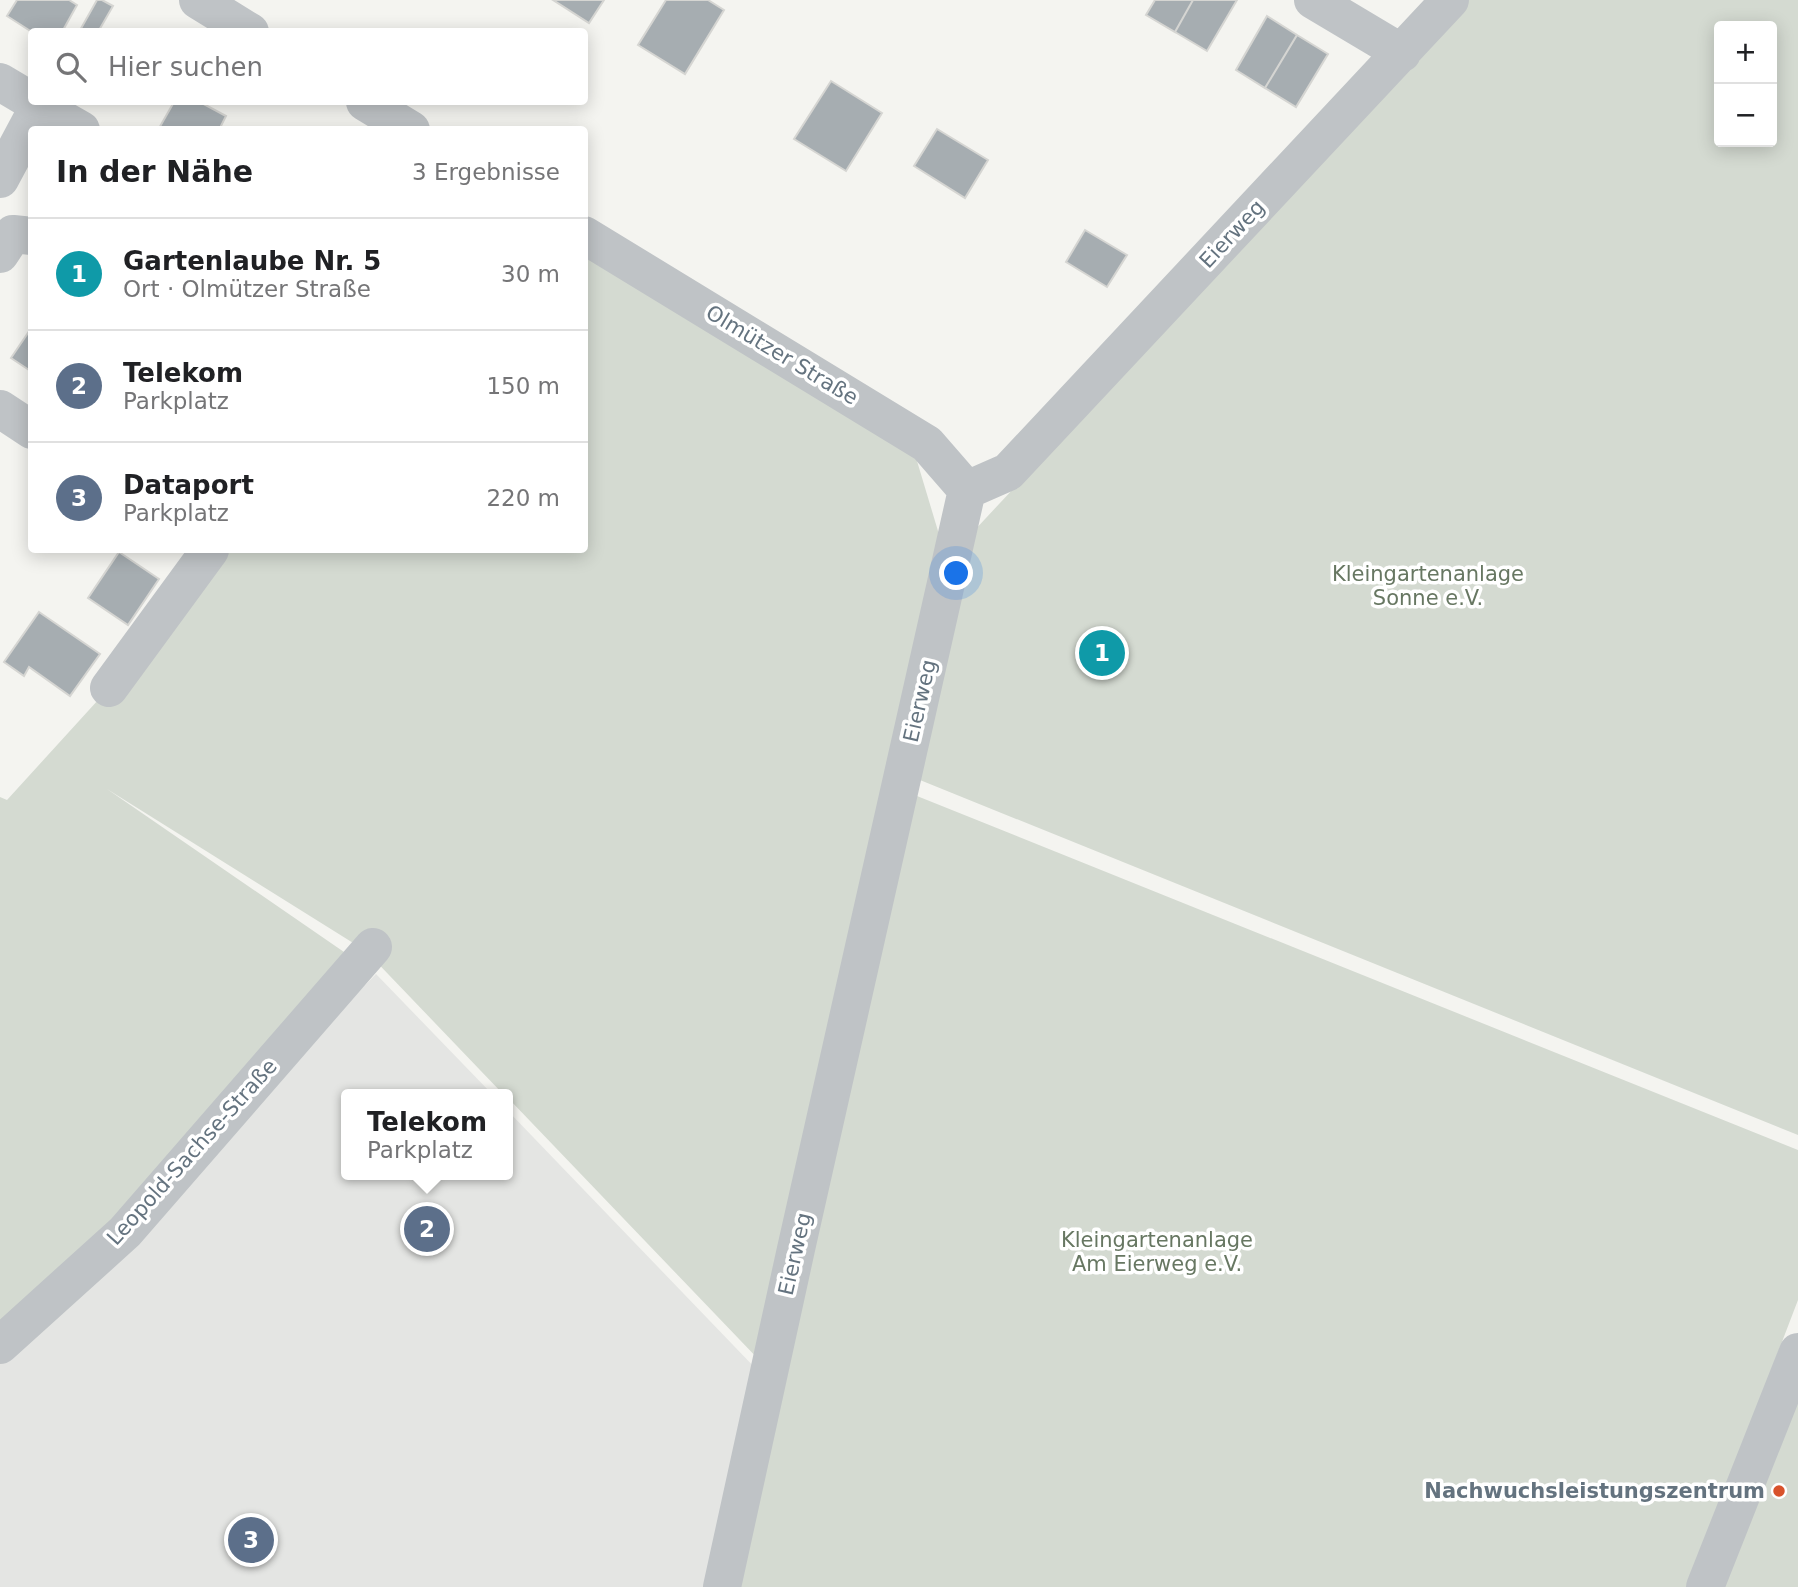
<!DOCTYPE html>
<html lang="de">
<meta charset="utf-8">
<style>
:root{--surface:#fff;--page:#f6f6f6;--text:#202124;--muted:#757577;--line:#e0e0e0;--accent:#b45309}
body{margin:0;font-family:"DejaVu Sans",sans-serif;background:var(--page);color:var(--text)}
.controls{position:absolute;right:21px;top:21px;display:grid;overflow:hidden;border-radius:7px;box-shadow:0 4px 18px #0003}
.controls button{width:63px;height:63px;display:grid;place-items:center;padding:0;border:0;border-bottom:2px solid var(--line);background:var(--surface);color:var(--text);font:35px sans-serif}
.you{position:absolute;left:957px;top:574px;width:24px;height:24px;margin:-18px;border:5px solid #fff;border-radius:50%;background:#1a73e8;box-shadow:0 0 0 10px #1a73e833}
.badge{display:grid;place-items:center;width:46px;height:46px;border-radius:50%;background:var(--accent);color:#fff;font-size:23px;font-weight:700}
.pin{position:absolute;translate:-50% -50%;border:4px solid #fff;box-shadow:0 2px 7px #0006}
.popup{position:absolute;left:341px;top:1089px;width:172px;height:91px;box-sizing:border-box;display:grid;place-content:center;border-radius:7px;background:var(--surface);filter:drop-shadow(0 2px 5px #0005);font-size:23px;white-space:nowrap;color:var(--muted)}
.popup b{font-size:26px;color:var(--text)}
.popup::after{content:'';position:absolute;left:50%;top:100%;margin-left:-14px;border:14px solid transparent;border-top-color:var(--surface)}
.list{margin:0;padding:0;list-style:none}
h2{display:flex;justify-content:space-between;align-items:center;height:91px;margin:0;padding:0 28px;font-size:30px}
h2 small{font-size:23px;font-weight:400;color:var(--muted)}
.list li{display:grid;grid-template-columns:46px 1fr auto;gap:21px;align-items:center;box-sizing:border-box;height:112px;padding:0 28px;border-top:2px solid var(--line)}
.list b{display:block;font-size:26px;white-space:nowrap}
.list p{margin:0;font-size:23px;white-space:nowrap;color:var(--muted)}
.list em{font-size:23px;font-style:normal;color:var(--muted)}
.icon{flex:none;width:38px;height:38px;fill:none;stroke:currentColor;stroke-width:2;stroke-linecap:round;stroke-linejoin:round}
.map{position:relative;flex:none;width:1798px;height:1587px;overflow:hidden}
.search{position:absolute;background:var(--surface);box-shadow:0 4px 18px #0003;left:28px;top:28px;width:560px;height:77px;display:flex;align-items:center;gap:18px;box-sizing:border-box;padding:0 24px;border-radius:7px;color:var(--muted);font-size:26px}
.panel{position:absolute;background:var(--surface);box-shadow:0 4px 18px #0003;left:28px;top:126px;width:560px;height:427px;border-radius:7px}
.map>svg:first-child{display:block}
.built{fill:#e4e5e3}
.green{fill:#d4dad1;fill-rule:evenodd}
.building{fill:#a6adb1;stroke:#d5d5d2;stroke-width:2}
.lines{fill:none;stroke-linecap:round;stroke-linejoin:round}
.minor{stroke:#bfc3c6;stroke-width:38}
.poi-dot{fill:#d8522b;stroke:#fff;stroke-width:2.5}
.labels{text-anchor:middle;stroke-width:7;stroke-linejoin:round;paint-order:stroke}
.street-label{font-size:21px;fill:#64737f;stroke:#fff}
.park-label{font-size:21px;fill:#677762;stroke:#fff}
.poi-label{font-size:21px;font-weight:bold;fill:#64737f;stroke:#fff;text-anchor:end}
</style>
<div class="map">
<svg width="1798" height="1587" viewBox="0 0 1798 1587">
<rect width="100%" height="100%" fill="#f4f4f0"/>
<!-- built -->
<path class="built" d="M 376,974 L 492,1094 L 346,1094 L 346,1175 L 508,1175 L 508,1111 L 759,1372 L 712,1587 L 0,1587 L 0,1338 L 125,1232 Z"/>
<!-- green -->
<path class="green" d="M 1469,0 L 1798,0 L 1798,1135 L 915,778 L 972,533 ZM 1719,26 L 1772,26 L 1772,142 L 1719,142 Z
M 585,240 L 914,451 L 941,541 L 762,1363 L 508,1098 L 508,1094 L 503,1094 L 366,951 L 107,789 L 344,952 L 125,1232 L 0,1345 L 0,797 L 7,800 L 109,688 L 210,550 L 584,550 Z
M 912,794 L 1798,1150 L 1798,1300 L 1688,1587 L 739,1587 Z
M 1798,1395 L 1798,1587 L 1724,1587 Z"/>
<!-- building -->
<path class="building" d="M 17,0 L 69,0 L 77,5 L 62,32 L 32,32 L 7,16 Z
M 97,0 L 102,0 L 113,6 L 98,32 L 79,32 Z
M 553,0 L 604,0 L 589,23 Z
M 666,0 L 708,0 L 724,10 L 685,74 L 638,45 Z
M 1155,0 L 1193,0 L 1175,32 L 1146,15 Z
M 1193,0 L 1237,0 L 1207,51 L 1175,32 Z
M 1267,16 L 1297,35 L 1265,88 L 1236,70 Z
M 1297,35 L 1328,54 L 1296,107 L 1265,88 Z
M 831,81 L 882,113 L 846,171 L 794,139 Z
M 174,102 L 200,102 L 226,116 L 219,130 L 158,130 Z
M 937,129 L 988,160 L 965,198 L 914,166 Z
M 1085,230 L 1127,255 L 1107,287 L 1066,262 Z
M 32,327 L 32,372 L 11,358 Z
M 119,552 L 159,579 L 128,625 L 88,598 Z
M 39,612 L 100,654 L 70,696 L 29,667 L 24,676 L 4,662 Z
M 1096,635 L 1118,645 L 1108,672 L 1087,661 Z"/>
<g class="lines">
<!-- minor -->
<path class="minor" d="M 198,0 L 250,32
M 1313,0 L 1402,53
M 0,82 L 32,101
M 32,102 L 81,130
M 365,102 L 411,130
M 0,179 L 39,106
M 584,235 L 927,444 L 967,490
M 0,254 L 13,234 L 32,236
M 0,409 L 32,430
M 109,688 L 210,550
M 0,1345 L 125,1232 L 373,947
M 722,1587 L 796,1249 L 967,490 L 1008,472 L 1450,0
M 1705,1587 L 1798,1352"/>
</g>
<!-- markers -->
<circle class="poi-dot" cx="1779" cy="1491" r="7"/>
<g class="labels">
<!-- street labels -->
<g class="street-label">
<text transform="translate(1232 234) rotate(-47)" y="7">Eierweg</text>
<text transform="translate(782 355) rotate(31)" y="7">Olmützer Straße</text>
<text transform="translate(920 701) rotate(-77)" y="7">Eierweg</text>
<text transform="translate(192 1152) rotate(-48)" y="7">Leopold-Sachse-Straße</text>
<text transform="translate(795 1254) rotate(-77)" y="7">Eierweg</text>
</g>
<!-- park labels -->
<g class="park-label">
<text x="1428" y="581">Kleingartenanlage<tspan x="1428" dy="24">Sonne e.V.</tspan></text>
<text x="1157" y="1247">Kleingartenanlage<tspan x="1157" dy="24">Am Eierweg e.V.</tspan></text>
</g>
<!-- poi labels -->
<g class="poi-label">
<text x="1765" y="1498">Nachwuchsleistungszentrum</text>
</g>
</g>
</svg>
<div class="controls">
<button>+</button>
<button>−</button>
</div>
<div class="you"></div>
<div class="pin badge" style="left:1102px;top:653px;background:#0f9aa8">1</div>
<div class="pin badge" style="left:427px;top:1229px;background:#5c6f8a">2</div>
<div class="popup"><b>Telekom</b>Parkplatz</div>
<div class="pin badge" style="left:251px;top:1540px;background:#5c6f8a">3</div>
<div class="search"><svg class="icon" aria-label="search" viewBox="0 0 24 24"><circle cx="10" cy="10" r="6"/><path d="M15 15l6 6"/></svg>Hier suchen</div>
<section class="panel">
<h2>In der Nähe<small>3 Ergebnisse</small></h2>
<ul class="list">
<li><span class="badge" style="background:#0f9aa8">1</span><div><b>Gartenlaube Nr. 5</b><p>Ort · Olmützer Straße</p></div><em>30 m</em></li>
<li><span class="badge" style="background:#5c6f8a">2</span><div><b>Telekom</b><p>Parkplatz</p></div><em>150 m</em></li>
<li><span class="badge" style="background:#5c6f8a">3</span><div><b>Dataport</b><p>Parkplatz</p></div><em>220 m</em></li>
</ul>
</section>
</div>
